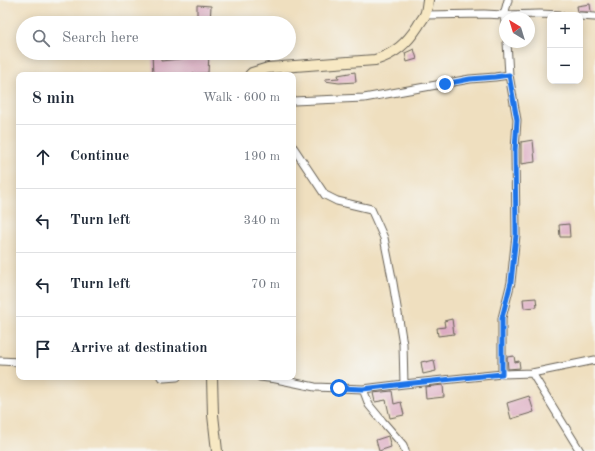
<!DOCTYPE html>
<meta charset="utf-8">
<style>
:root{--surface:#fff;--page:#f6f6f7;--text:#1f2937;--muted:#747a83;--line:#e0e1e3}
body{margin:0;font-family:"Old Standard TT",serif;background:var(--page);color:var(--text)}
.controls{position:absolute;right:12px;top:12px;display:grid;overflow:hidden;border-radius:8px;box-shadow:0 2px 10px #0003}
.controls button{width:36px;height:36px;display:grid;place-items:center;padding:0;border:0;border-bottom:1px solid var(--line);background:var(--surface);color:var(--text);font:20px sans-serif}
.compass{position:absolute;left:499px;top:12px;width:36px;height:36px;border-radius:50%;background:var(--surface);box-shadow:0 2px 10px #0003;rotate:322deg}
.stop{position:absolute;width:12px;height:12px;margin:-9px;border:3px solid #1a73e8;border-radius:50%;background:#fff}
.stop.end{background:#1a73e8;border-color:#fff;box-shadow:0 1px 4px #0008}
.list{margin:0;padding:0;list-style:none}
h2{display:flex;justify-content:space-between;align-items:center;height:52px;margin:0;padding:0 16px;font-size:17px}
h2 small{font-size:13px;font-weight:400;color:var(--muted)}
.list li{display:grid;grid-template-columns:26px 1fr auto;gap:12px;align-items:center;box-sizing:border-box;height:64px;padding:0 16px;border-top:1px solid var(--line)}
.list b{display:block;font-size:15px;white-space:nowrap}
.list em{font-size:13px;font-style:normal;color:var(--muted)}
.icon{flex:none;width:22px;height:22px;fill:none;stroke:currentColor;stroke-width:2;stroke-linecap:round;stroke-linejoin:round}
.map{position:relative;flex:none;width:595px;height:451px;overflow:hidden}
.search{position:absolute;background:var(--surface);box-shadow:0 2px 10px #0003;left:16px;top:16px;width:280px;height:44px;display:flex;align-items:center;gap:10px;box-sizing:border-box;padding:0 14px;border-radius:22px;color:var(--muted);font-size:15px}
.panel{position:absolute;background:var(--surface);box-shadow:0 2px 10px #0003;left:16px;top:72px;width:280px;height:308px;border-radius:8px}
.map>svg:first-child{display:block}
.building{fill:#ddacc2}
.lines{fill:none;stroke-linecap:round;stroke-linejoin:round}
.minor-casing{stroke:#666055;stroke-width:9}
.secondary-casing{stroke:#666055;stroke-width:12}
.minor{stroke:#fff;stroke-width:7}
.secondary{stroke:#f7e8c3;stroke-width:10}
.route{stroke:#1a73e8;stroke-width:5}
</style>
<div class="map">
<svg width="595" height="451" viewBox="0 0 595 451">
<rect width="100%" height="100%" fill="#f6f6f2"/>
<filter id="ink" filterUnits="userSpaceOnUse"><feTurbulence type="fractalNoise" baseFrequency=".025" numOctaves="2"/><feDisplacementMap in="SourceGraphic" scale="8" xChannelSelector="R" yChannelSelector="G"/><feConvolveMatrix kernelMatrix="1 2 1 2 8 2 1 2 1" color-interpolation-filters="sRGB"/></filter>
<filter id="wash" filterUnits="userSpaceOnUse"><feTurbulence type="fractalNoise" baseFrequency=".012" numOctaves="4" result="noise"/><feDisplacementMap in="SourceGraphic" scale="16" xChannelSelector="R" yChannelSelector="G"/><feGaussianBlur stdDeviation="0.9" result="paint"/><feColorMatrix in="noise" values="0 0 0 0 0 0 0 0 0 0 0 0 0 0 0 0 0 1.4 0 .05"/><feComposite in="paint" operator="in"/></filter>
<g filter="url(#wash)">
<rect width="100%" height="100%" fill="#efdfbf"/>
<g id="blocks">
<!-- building -->
<path class="building" d="M 590,4 L 591,12 L 578,12 L 577,6 Z
M 197,5 L 211,6 L 210,23 L 197,23 Z
M 414,49 L 417,59 L 407,62 L 405,53 Z
M 152,53 L 161,53 L 161,61 L 197,57 L 197,53 L 209,53 L 208,73 L 153,75 Z
M 355,72 L 356,82 L 339,83 L 325,81 L 325,79 L 339,78 L 338,75 Z
M 533,140 L 535,162 L 521,164 L 521,142 Z
M 569,224 L 570,237 L 560,237 L 559,225 Z
M 536,298 L 537,307 L 524,308 L 523,299 Z
M 452,319 L 454,334 L 438,336 L 437,328 L 445,327 L 444,321 Z
M 514,356 L 515,362 L 519,361 L 520,368 L 508,369 L 507,357 Z
M 434,360 L 436,371 L 423,374 L 421,362 L 426,361 L 426,362 Z
M 443,385 L 444,397 L 426,399 L 425,387 Z
M 392,391 L 394,404 L 401,402 L 404,415 L 390,418 L 386,400 L 375,402 L 373,393 Z
M 529,396 L 534,412 L 511,419 L 507,403 Z
M 388,436 L 391,447 L 379,451 L 376,440 Z"/>
</g>
</g>
<g filter="url(#ink)">
<use href="#blocks" fill-opacity="0" stroke="#666055" stroke-width="1"/>
<g class="lines">
<defs>
<path id="minor" d="M 425,15 L 484,14 L 504,15 L 540,14 L 560,15
M 580,16 L 595,17
M 505,23 L 504,15 L 508,0
M 293,101 L 364,98 L 470,79 L 495,77 L 509,75
M 293,147 L 325,195 L 337,201 L 371,209 L 384,238 L 393,283 L 403,344 L 404,384
M 0,361 L 19,362
M 532,373 L 580,451
M 502,374 L 502,318 L 511,282 L 516,235 L 515,150 L 517,120 L 509,75 L 507,42
M 161,377 L 164,378 L 177,377
M 260,377 L 276,379 L 315,387 L 363,389 L 404,384 L 502,374 L 532,373 L 595,360
M 363,389 L 369,405 L 383,422 L 403,445 L 405,451"/>
<path id="secondary" d="M 250,75 L 252,73 L 268,68 L 375,60 C 395,54 407,43 418,26 C 420,22 423,19 425,15 C 427,11 427,5 428,0
M 212,377 L 213,415 L 217,451"/>
</defs>
<!-- minor casing -->
<use href="#minor" class="minor-casing"/>
<!-- secondary casing -->
<use href="#secondary" class="secondary-casing"/>
<!-- minor -->
<use href="#minor" class="minor"/>
<!-- secondary -->
<use href="#secondary" class="secondary"/>
</g>
</g>
<g class="lines" filter="url(#ink)">
<!-- route -->
<path class="route" d="M 339,388 L 363,389 L 404,384 L 502,374 L 502,318 L 511,282 L 516,235 L 515,150 L 517,120 L 509,75 L 495,77 L 470,79 L 445,84"/>
</g>
</svg>
<div class="controls">
<button>+</button>
<button>−</button>
</div>
<svg class="compass" viewBox="-18 -18 36 36"><path d="M0-13l5 13h-10z" fill="#e53935"/><path d="M0 13l5-13h-10z" fill="#747a83"/></svg>
<div class="stop" style="left:339px;top:388px"></div>
<div class="stop end" style="left:445px;top:84px"></div>
<div class="search"><svg class="icon" aria-label="search" viewBox="0 0 24 24"><circle cx="10" cy="10" r="6"/><path d="M15 15l6 6"/></svg>Search here</div>
<section class="panel">
<h2>8 min<small>Walk · 600 m</small></h2>
<ul class="list">
<li><svg class="icon" aria-label="ahead" viewBox="0 0 24 24"><path d="M12 20V5M6 11l6-6 6 6"/></svg><div><b>Continue</b></div><em>190 m</em></li>
<li><svg class="icon" aria-label="left" viewBox="0 0 24 24"><path d="M17 20v-9H6M10 6l-5 5 5 5"/></svg><div><b>Turn left</b></div><em>340 m</em></li>
<li><svg class="icon" aria-label="left" viewBox="0 0 24 24"><path d="M17 20v-9H6M10 6l-5 5 5 5"/></svg><div><b>Turn left</b></div><em>70 m</em></li>
<li><svg class="icon" aria-label="arrive" viewBox="0 0 24 24"><path d="M6 21V4h12l-3 4 3 4H6"/></svg><div><b>Arrive at destination</b></div></li>
</ul>
</section>
</div>
